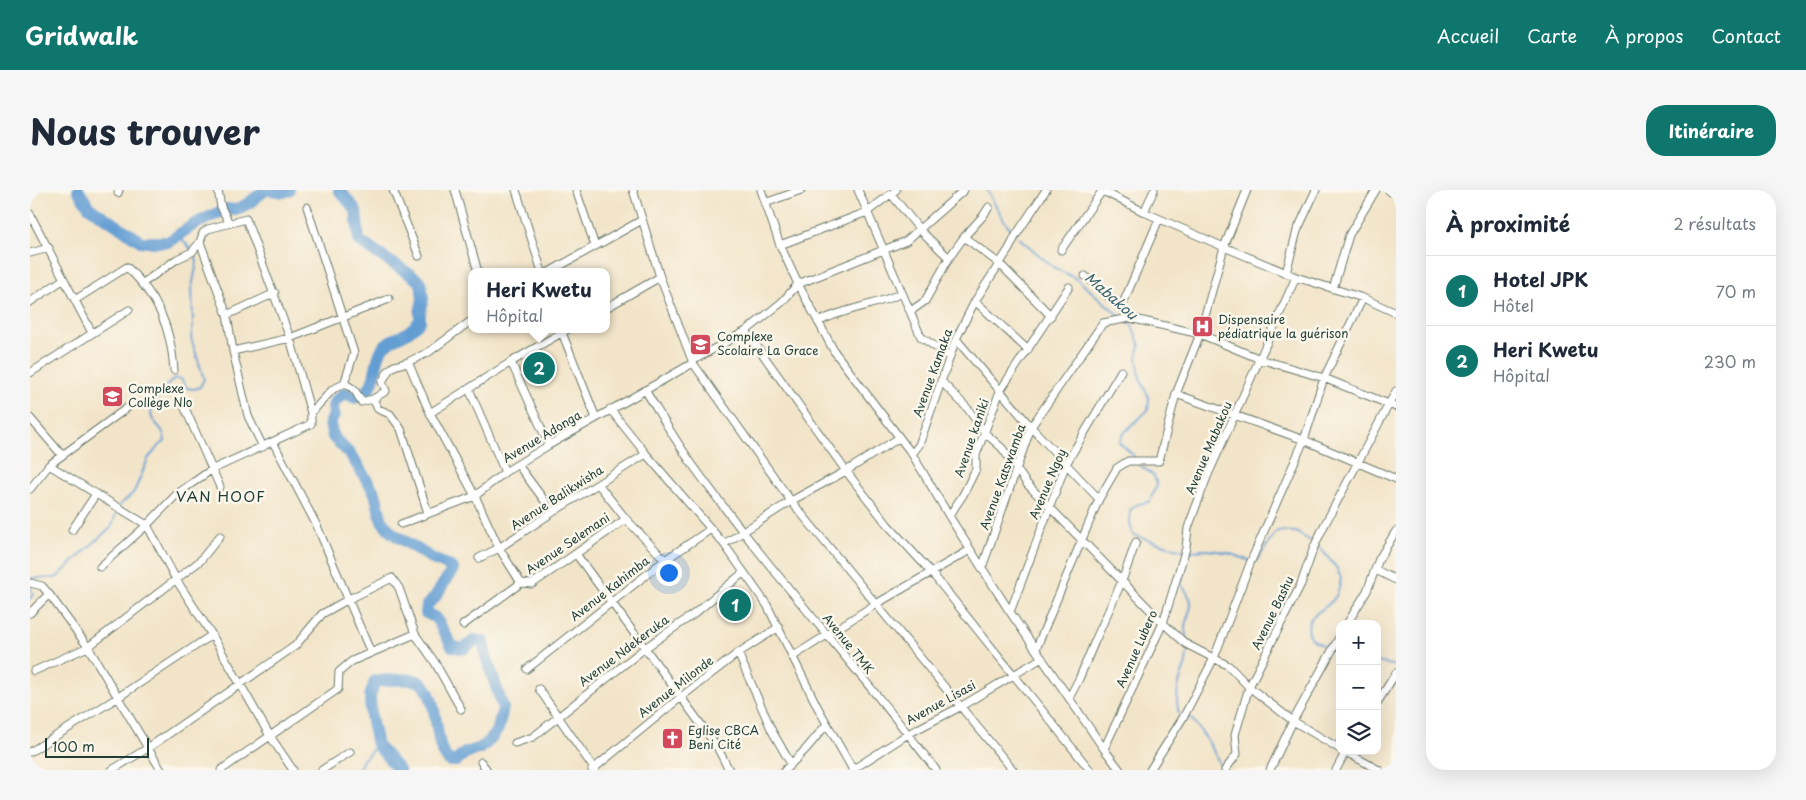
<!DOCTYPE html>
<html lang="fr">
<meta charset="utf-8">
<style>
:root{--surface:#fff;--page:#f6f6f7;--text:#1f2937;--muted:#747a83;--line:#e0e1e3;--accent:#0f766e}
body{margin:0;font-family:"Playpen Sans",sans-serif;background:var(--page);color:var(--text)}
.controls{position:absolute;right:15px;bottom:15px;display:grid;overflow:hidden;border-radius:10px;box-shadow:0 5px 20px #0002}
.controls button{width:45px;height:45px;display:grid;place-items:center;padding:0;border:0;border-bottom:1px solid var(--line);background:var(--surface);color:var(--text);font:25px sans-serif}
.scale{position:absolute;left:15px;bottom:12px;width:104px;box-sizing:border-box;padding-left:5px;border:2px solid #1f3d34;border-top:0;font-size:14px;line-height:18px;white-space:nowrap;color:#1f3d34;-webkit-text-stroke:4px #fbf7ec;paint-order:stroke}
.you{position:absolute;left:638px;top:382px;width:18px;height:18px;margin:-12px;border:4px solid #fff;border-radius:50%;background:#1a73e8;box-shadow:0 0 0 8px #1a73e833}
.badge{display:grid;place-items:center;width:32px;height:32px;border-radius:50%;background:var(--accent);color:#fff;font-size:16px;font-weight:700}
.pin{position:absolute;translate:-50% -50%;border:2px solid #fff;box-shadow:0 1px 5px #0006}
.popup{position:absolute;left:438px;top:78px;width:142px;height:65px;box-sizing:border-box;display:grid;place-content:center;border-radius:10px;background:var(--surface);filter:drop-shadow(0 1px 4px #0005);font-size:16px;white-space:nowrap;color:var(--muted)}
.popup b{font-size:19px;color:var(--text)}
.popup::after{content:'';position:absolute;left:50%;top:100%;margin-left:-10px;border:10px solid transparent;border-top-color:var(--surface)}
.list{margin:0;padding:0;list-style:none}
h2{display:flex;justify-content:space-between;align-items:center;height:65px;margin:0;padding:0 20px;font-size:21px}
h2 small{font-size:16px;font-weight:400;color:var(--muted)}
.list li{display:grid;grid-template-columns:32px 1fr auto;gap:15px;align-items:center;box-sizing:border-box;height:70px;padding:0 20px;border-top:1px solid var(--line)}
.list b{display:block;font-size:19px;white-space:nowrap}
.list p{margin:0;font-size:16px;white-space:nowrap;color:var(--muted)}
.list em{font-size:16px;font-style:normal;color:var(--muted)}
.icon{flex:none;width:28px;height:28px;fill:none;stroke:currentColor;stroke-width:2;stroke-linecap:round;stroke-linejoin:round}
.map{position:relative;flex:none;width:1366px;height:580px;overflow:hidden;border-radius:20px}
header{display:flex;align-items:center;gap:30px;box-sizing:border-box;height:70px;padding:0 25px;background:var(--accent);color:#fff}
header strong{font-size:24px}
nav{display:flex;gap:28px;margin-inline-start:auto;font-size:18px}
.intro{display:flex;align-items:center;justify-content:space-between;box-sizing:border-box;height:120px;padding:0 30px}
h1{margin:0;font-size:35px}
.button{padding:12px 22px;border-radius:20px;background:var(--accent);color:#fff;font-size:18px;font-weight:700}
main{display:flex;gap:30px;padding:0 30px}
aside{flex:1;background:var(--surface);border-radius:20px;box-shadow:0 5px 20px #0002}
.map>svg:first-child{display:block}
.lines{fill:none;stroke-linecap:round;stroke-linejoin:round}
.stream{stroke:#649ed3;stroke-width:2}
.river{stroke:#649ed3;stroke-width:12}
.minor-casing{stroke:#697768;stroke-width:9}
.major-casing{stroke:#697768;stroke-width:11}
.minor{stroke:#fff;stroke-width:7}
.major{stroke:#fff;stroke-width:9}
.labels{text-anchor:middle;stroke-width:5;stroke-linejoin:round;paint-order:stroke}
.poi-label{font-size:12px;fill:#1f3d34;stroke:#fbf7ec;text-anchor:start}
.street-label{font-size:12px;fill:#1f3d34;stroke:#fbf7ec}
.water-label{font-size:14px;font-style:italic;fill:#375f6c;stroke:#fbf7ec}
.quarter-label{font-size:15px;letter-spacing:1px;fill:#1f3d34;stroke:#fbf7ec}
</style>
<header>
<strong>Gridwalk</strong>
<nav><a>Accueil</a><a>Carte</a><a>À propos</a><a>Contact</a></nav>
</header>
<div class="intro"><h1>Nous trouver</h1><a class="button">Itinéraire</a></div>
<main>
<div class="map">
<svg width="1366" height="580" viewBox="0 0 1366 580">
<rect width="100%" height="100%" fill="#fbf7ec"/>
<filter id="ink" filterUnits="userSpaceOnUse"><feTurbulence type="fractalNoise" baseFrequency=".02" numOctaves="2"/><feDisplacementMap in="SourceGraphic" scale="10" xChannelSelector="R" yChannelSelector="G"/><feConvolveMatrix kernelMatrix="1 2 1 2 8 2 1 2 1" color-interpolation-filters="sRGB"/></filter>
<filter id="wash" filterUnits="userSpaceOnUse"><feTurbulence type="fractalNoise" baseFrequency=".0096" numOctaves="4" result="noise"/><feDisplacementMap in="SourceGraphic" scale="20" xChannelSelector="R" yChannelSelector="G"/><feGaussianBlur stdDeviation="1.12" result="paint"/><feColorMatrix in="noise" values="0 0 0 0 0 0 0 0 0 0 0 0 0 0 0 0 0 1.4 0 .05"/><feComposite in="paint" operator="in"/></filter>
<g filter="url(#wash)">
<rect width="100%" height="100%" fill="#f2e4c8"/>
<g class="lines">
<!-- stream -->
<path class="stream" d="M 957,0 L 975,32 L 985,44
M 152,42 L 153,51 L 162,60
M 988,47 L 1023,77 L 1047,89 L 1091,127
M 1097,131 L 1101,134 L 1110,155 L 1107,167 L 1110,188 L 1119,208 L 1118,220 L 1094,243 L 1089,252 L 1103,265 L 1105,269
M 1107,273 L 1124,286 L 1127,295 L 1119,312 L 1108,314 L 1100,320 L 1100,334 L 1103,345 L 1152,360 C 1160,362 1168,360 1176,360 C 1192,360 1206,365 1220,371
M 89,316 L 104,302 L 118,269 L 127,258 L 135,251 C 134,238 126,236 122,228 C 117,215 136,196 145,188 L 151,189 L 157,198 L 164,199 L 170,197 L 174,189 L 161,148 L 163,135 L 162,97 L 167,72 L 165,64
M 1288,356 L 1306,377 L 1311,388 C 1310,395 1308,405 1303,410 C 1290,425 1271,424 1281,449 L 1301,459
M 1225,371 L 1227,370 L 1247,341 L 1266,342 L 1284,353
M 0,391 L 1,388 L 26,388 L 72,345 L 81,338 L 88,319
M 0,396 L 3,404 L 0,409
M 1158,451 C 1157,448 1155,443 1155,439 C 1157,416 1170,419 1151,394 L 1159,362
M 1347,472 L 1366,476
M 1150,527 C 1144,510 1148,492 1155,476 C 1157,470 1157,462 1158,456
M 1157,528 L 1161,528 C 1174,544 1185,560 1192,580
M 328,580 L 333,570 L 347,555"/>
<!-- river -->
<path class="river" d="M 48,0 L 59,17 L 112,52 L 138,52 L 163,35 L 196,19 L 206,20 L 219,13 L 235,0
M 242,0 L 254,2 L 259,0
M 309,0 L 326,20 L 329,50 C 348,66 371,77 391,92 L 393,109 L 390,123 L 390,131 C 386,135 382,139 378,142 C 370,148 358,149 352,159 C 341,179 351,198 325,208 L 315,203 L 305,211 L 303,217 L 304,225 L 300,234 L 303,247 L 320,264 L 345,303 L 352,331 L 362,343 L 403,369 C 410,373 417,373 423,379 L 405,407 L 397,415 L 396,423 L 406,428 L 422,456 L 433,459 L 445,450 L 454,452 L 455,463 L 473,518 L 468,539 L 461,549 L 451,558 L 435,563 L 426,571 L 419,571 C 416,567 413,563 411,558 C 405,541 407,494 384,490 C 372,488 357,491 345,491 L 340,506 L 341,527 L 347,555 L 369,580"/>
</g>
</g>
<g filter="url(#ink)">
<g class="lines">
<defs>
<path id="minor" d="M 188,0 L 191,17 L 199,33
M 363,0 L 389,66
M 425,0 L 448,82
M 486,0 L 512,82
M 546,0 L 565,56
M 603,0 L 630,87 L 663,173 L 761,311 L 983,580
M 731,0 L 750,55 L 768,94 L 804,161 L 882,264 L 919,326 L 980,422 L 1074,559 L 1090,580
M 828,0 L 891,147 L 919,166
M 1071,0 L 1114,22 L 1194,57 L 1266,87 L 1333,108 L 1366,123
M 88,3 L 89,0
M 861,4 L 890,40 L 919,68
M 735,13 L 771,0
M 277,17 L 324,163 L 314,194
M 1114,22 L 1124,0
M 0,24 L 62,143
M 934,47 L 970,74 L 1021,126
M 170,52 L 197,125 L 203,161 L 218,226 L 233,257
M 750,55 L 837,22 L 866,0
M 1031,60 L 1072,1
M 0,63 L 19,58
M 519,82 L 612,30
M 1256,83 L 1267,41 L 1286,0
M 1055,86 L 1091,118
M 113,93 L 147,69 L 162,62 L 170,52 L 173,43 L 178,39 L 216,29 L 260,148 L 281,223
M 1303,99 L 1319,45 L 1346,0
M 45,110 L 97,77 C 128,107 141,137 144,180
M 945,111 L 998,160
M 0,112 L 34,89
M 576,118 L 630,87
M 881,121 L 895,111 L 919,68 L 934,47 L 953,26 L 959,17
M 197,125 L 245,103
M 1101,128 L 1091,118 L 1129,29
M 788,132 C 814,118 845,116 872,103
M 531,140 L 566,228
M 716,141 L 816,281 L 857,334 L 901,382 L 1060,580
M 926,149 L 1001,237 L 1069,309
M 203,161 L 260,148 L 359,109
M 662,171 L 716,141 L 752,112 L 768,94 L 876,51 L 934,0
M 378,172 L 400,223 L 445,306 L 469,358 L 491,393 L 433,435
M 481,172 L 519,255
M 0,183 L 99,120
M 911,191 L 938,219 L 955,243 L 972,258 L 997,294 L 1133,433 L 1156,454 L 1199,476 L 1219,497 L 1263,531 L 1310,559
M 439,199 L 475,282
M 615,200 C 630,224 645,250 662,274 C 738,380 827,476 906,580
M 1146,204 L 1274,250 L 1366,289
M 150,207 L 190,297
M 343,209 L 348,219 L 360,224 L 371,239 L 398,323
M 580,219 L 616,264 L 694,354 L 737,415 L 788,518 L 823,580
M 400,223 L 481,172 L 538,139
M 0,228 L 31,264
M 243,252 L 287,336 L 341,463
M 882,264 L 889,255 L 926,149 L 945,111 L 979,59 L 986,45 L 1016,0
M 19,275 L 117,335 L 147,391 L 182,445 L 240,546 L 263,580
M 488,275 L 523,322
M 568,294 L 596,329 L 635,370
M 0,299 L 19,275 L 101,215
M 919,326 L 933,305 L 946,279 L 946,265 L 970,201 L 1039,97
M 371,334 L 445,306 L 475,282 L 519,255 L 663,173
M 42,340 L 66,304
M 694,354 L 761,311 L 816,281 L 869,248
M 546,364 L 686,555 L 699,580
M 449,368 L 469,358 L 523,322 L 616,264
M 70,377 L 117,335 L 148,303 L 181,280 L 281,234 L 281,223 L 303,199 L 314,194 C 324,197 327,203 331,212 L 343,209 L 356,201 L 352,192 L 359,180 L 364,176 L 378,172 L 399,162 L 442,130
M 952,378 L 1001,237 L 1073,133 L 1100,128 L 1170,144 L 1230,169 L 1294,188 L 1366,217
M 1346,380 L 1366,390
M 0,393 L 12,396 L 19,404 L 58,457 L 131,580
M 491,393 L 502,394 L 596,329
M 980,422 L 1036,274 L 1091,181
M 0,423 L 19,404
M 1317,434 L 1337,401 L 1349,369 L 1366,341
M 1006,459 L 1069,309 L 1087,278 L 1098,271 L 1129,271 L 1146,204 L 1170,144 L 1194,57 L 1217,0
M 708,463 L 742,541 L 761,574
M 762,467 L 846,414 L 940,360
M 497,479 L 635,370 L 681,339
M 4,481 L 58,457 L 170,371 L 190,346
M 509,499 L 565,580
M 1039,508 L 1049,489 L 1065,451 L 1092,391 L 1106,352
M 1347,513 L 1366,483
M 485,553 L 503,547 L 615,458 L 664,424 L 714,382
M 1074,559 L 1133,433 L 1156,358 L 1158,338 L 1177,287 L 1266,87
M 1314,561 L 1349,580
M 0,562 L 87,508 L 182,445
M 451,572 L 457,580
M 82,580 L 118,558 L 265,456 L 292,424 L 317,410 L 362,388 L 369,398 L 385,444 L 404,471 L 431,519
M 191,580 L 308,499 L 309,482 L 322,471 L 385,444
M 292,580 L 320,562
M 562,580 L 651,507 L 708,463 L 749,437
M 755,580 L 776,559 L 797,534
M 822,580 L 878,544 L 930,517 L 1012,468
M 1120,580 L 1154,526 L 1184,468 L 1221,371 L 1274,250 L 1294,188 L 1333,108
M 1195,580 L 1207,564 L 1205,545 L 1219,497 L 1271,394 L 1284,357 L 1295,334 L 1366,201
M 1240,580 L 1263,531 L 1310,446
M 1306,580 L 1316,561"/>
<path id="major" d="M 1360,0 L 1366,3"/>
</defs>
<!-- minor casing -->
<use href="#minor" class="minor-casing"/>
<!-- major casing -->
<use href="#major" class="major-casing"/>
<!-- minor -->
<use href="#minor" class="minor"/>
<!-- major -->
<use href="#major" class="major"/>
</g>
</g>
<!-- icons -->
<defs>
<symbol id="hospital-square" viewBox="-11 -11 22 22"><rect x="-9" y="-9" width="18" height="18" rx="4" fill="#d1495b" stroke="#fbf7ec"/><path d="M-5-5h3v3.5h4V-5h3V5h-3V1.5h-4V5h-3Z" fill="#fff"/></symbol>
<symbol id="school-square" viewBox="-11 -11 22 22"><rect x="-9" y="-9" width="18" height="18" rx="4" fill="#d1495b" stroke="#fbf7ec"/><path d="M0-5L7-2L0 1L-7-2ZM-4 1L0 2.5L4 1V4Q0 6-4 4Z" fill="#fff"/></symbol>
<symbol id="church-square" viewBox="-11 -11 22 22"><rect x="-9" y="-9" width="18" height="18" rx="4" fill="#d1495b" stroke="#fbf7ec"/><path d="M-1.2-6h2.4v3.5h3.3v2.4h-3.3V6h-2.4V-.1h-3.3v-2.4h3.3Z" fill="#fff"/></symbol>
</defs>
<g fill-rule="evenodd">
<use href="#hospital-square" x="1160" y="124" width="25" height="25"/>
<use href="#school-square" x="658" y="142" width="25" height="25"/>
<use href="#school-square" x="70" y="194" width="25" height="25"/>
<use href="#church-square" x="630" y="536" width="25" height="25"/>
</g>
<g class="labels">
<!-- poi labels -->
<g class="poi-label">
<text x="1188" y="134">Dispensaire<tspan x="1188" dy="14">pédiatrique la guérison</tspan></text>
<text x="687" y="151">Complexe<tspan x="687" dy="14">Scolaire La Grace</tspan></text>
<text x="98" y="203">Complexe<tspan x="98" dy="14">Collège Nlo</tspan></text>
<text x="658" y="545">Eglise CBCA<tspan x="658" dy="14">Beni Cité</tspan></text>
</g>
<!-- street labels -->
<g class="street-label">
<text transform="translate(903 183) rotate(-70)" y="4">Avenue Kamaka</text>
<text transform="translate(512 247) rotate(-31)" y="4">Avenue Adonga</text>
<text transform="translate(942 248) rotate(-71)" y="4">Avenue kaniki</text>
<text transform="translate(1179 258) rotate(-67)" y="4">Avenue Mabakou</text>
<text transform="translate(973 287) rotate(-70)" y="4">Avenue Katswamba</text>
<text transform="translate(1018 294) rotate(-67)" y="4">Avenue Ngoy</text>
<text transform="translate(527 308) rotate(-33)" y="4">Avenue Balikwisha</text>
<text transform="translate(538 354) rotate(-34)" y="4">Avenue Selemani</text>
<text transform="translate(580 399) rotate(-38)" y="4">Avenue Kahimba</text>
<text transform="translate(1243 423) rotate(-64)" y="4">Avenue Bashu</text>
<text transform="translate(818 454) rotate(51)" y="4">Avenue TMK</text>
<text transform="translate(1107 459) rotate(-66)" y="4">Avenue Lubero</text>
<text transform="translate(594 461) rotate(-37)" y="4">Avenue Ndekeruka</text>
<text transform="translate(646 497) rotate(-38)" y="4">Avenue Milonde</text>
<text transform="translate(911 513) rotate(-29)" y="4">Avenue Lisasi</text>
</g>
<!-- water labels -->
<g class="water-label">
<text transform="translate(1081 106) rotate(41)" y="5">Mabakou</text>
</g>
<!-- quarter labels -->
<g class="quarter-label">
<text x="191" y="312">VAN HOOF</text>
</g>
</g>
</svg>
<div class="controls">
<button>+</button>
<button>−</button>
<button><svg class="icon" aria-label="layers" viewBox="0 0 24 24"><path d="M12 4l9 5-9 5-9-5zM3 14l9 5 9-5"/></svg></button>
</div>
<div class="scale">100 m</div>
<div class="you"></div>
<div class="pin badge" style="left:705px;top:415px">1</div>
<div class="pin badge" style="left:509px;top:178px">2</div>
<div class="popup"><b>Heri Kwetu</b>Hôpital</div>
</div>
<aside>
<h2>À proximité<small>2 résultats</small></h2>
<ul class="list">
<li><span class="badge">1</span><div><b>Hotel JPK</b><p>Hôtel</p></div><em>70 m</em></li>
<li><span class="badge">2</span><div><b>Heri Kwetu</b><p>Hôpital</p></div><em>230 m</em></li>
</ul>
</aside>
</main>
